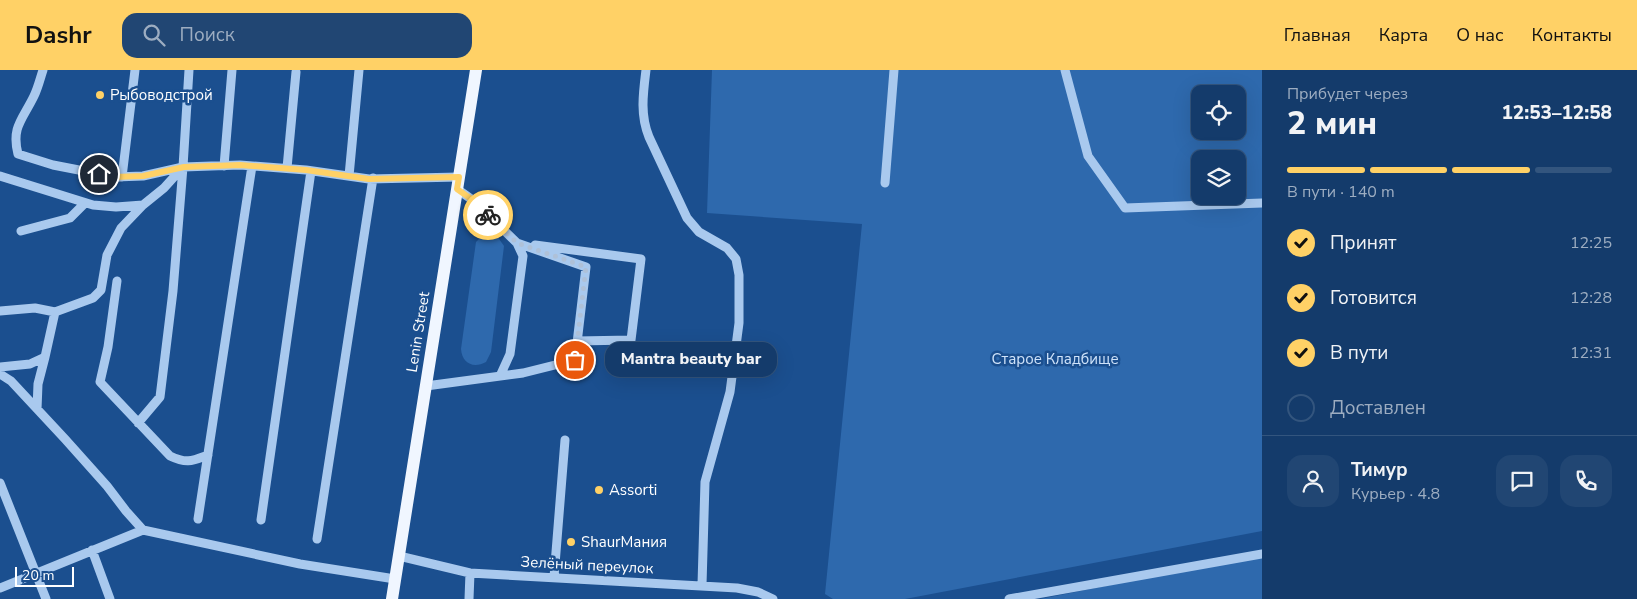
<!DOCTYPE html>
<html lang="ru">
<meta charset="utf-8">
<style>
body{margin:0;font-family:"Nunito Sans",sans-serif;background:#214673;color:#f1f3f6;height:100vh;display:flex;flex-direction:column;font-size:19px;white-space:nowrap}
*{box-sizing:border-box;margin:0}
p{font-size:16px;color:#9dadc1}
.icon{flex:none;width:28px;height:28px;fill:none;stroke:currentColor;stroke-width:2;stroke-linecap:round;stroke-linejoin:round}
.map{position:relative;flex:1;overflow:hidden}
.drawer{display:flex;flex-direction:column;background:#143b6b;width:375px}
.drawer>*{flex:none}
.controls{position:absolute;left:1191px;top:15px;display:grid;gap:10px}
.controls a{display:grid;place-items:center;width:55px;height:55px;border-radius:10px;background:#143b6b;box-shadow:0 5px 20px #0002,0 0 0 1px #33557e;font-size:25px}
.scale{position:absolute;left:15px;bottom:12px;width:59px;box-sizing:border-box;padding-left:5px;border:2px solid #fff;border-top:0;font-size:14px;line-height:18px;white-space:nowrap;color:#fff;-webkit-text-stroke:4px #1b4f8f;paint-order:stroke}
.pin{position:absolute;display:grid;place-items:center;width:42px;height:42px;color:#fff;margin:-21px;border:2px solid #fff;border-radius:50%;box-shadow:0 1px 5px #0007}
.courier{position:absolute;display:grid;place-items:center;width:50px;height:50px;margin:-25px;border:4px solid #ffd166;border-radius:50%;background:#fff;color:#222;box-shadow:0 1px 6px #0007}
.bubble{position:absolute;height:35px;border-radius:15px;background:#143b6b;box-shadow:0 5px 20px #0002,0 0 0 1px #33557e;font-size:16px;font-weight:800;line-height:35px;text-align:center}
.overview em{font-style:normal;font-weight:800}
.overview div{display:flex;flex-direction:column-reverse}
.overview{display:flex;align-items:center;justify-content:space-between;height:85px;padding:0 25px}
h1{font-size:32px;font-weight:800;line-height:38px}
.bar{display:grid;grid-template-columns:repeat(4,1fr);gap:8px 5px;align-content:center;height:60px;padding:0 25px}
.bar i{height:6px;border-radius:4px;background:#33557e}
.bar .selected{background:#ffd166}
.bar p{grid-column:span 4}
.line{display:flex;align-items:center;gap:12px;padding:0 25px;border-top:1px solid #33557e}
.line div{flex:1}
.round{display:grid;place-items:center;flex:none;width:52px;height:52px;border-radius:15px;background:#214673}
ol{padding:0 25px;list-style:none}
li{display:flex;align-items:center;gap:15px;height:55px}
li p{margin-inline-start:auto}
li .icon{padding:5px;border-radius:50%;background:#ffd166;color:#111;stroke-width:4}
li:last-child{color:#9dadc1}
li i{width:28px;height:28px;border:2px solid #33557e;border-radius:50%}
header{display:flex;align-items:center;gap:30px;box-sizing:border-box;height:70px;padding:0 25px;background:#ffd166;color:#111}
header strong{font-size:24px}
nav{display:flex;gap:28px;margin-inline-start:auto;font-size:18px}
.search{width:350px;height:45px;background:#214673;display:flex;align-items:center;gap:12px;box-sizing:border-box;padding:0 18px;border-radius:15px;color:#9dadc1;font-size:19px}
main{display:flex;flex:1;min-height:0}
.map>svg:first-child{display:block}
</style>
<header>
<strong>Dashr</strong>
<div class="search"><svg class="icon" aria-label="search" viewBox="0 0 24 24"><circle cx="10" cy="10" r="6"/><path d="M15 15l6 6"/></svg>Поиск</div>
<nav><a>Главная</a><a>Карта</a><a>О нас</a><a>Контакты</a></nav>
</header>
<main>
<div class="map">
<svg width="1262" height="529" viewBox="0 0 1262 529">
<rect width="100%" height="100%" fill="#1b4f8f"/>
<!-- green -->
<path fill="#2e69ad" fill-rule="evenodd" d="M712,0H1262V461L905,529H833L825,524L862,154L707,143ZM1200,24H1238V61H1200ZM1200,89H1238V126H1200Z
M491,164L497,166L504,176L491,282L486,292C473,299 462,293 461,279L476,172L480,168Z
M1262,485V529H1040Z"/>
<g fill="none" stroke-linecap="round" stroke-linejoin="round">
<!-- minor -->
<path stroke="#a9c9ee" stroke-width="9" d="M43,0C40,9 38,18 34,26C23,49 11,57 18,84L53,95L115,107L143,106L183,97L240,95L306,100L369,109L459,107
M646,0C643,24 640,45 649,67L687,148L699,162L727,178L736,189L739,205V253L730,322L705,412L702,515
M1065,0L1088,86L1125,138L1262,133
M224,96L232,0
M287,98L296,2
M0,106L93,135L116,137L143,135L164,118L183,97
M349,106L359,0
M122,107L135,0
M885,113L894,0
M21,161L70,148L85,133
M535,175L641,189L631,270L577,271
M117,211L108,277L100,312L170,386C187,394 192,391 208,385
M0,241L35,238L55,242L93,228L101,220L107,185L121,158L143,135
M0,297L30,294L45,287L55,242
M0,304L11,311L65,369L107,416L126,441L143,460
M500,306L510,284L523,186L517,173
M426,316L523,303L575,290L586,197L517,173L474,131L457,119
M37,339L38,314L45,287
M138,353L160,327L173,221L183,97L189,0
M0,413L46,529
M198,449L252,96
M261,450L311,101
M317,469L373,108
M92,480L110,529
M399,486L470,503L737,518L758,522L773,529
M554,507L565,370
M0,518L143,460L300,494L395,509
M469,529L470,503
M1009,529L1262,484"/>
<!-- major -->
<path stroke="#f0f6ff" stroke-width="12" d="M392,529L476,0"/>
</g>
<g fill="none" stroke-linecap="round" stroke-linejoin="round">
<!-- done -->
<path stroke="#afc1d8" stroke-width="5" stroke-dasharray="0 9" d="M488,145L517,173L586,197L575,290"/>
<!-- route -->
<path stroke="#ffd166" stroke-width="6" d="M99,104L114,107L143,106L184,97L240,95L306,100L369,109L459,107L457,119L474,131L488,145"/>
</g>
<!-- markers -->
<g fill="#ffd166" stroke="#1b4f8f" stroke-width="2">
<circle cx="100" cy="25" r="5"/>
<circle cx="599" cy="420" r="5"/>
<circle cx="571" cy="472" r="5"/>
</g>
<g text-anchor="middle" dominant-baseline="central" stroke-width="5" stroke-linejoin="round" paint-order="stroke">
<!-- poi labels -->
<g font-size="15" fill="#fff" stroke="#1b4f8f" text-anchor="start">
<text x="110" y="25">Рыбоводстрой</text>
<text x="609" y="420">Assorti</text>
<text x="581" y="472">ShaurМания</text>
</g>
<!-- street labels -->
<g font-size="15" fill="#fff" stroke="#1b4f8f">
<text transform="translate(418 262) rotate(-81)">Lenin Street</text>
<text transform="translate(587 495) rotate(3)">Зелёный переулок</text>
</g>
<!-- park labels -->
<g font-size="15" fill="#cfe3fa" stroke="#1b4f8f">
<text x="1055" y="289">Старое Кладбище</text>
</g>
</g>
</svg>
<div class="controls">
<a><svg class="icon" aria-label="locate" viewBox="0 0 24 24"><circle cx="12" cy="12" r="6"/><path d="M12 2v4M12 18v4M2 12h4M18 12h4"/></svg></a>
<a><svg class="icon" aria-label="layers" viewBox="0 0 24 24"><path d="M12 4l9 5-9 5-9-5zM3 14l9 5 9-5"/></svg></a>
</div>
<div class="scale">20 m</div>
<div class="pin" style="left:575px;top:290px;background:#ea580c"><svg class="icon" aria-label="bag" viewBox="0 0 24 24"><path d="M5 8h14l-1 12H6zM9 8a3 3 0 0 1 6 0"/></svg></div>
<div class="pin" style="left:99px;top:104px;background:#1f2937"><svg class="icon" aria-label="home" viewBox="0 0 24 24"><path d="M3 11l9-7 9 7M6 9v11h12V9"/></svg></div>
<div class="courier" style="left:488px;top:145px"><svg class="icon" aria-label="bike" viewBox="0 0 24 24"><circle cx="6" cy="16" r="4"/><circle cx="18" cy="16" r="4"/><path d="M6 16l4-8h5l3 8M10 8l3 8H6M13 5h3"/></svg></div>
<div class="bubble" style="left:605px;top:272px;width:172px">Mantra beauty bar</div>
</div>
<section class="drawer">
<div class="overview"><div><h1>2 мин</h1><p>Прибудет через</p></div><em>12:53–12:58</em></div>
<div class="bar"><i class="selected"></i><i class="selected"></i><i class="selected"></i><i></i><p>В пути · 140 m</p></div>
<ol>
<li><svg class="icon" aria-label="check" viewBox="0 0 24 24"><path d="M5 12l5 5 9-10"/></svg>Принят<p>12:25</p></li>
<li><svg class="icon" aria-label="check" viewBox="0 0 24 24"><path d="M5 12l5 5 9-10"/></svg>Готовится<p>12:28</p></li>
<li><svg class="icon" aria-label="check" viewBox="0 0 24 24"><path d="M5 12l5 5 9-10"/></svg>В пути<p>12:31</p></li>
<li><i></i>Доставлен</li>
</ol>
<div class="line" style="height:90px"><a class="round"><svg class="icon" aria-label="person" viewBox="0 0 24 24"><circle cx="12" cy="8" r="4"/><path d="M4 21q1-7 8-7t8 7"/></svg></a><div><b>Тимур</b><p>Курьер · 4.8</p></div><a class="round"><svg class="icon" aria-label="chat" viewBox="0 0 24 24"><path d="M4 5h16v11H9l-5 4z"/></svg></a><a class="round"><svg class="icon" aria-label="phone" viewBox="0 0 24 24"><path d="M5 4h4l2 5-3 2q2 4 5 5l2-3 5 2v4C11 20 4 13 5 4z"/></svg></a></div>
</section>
</main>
